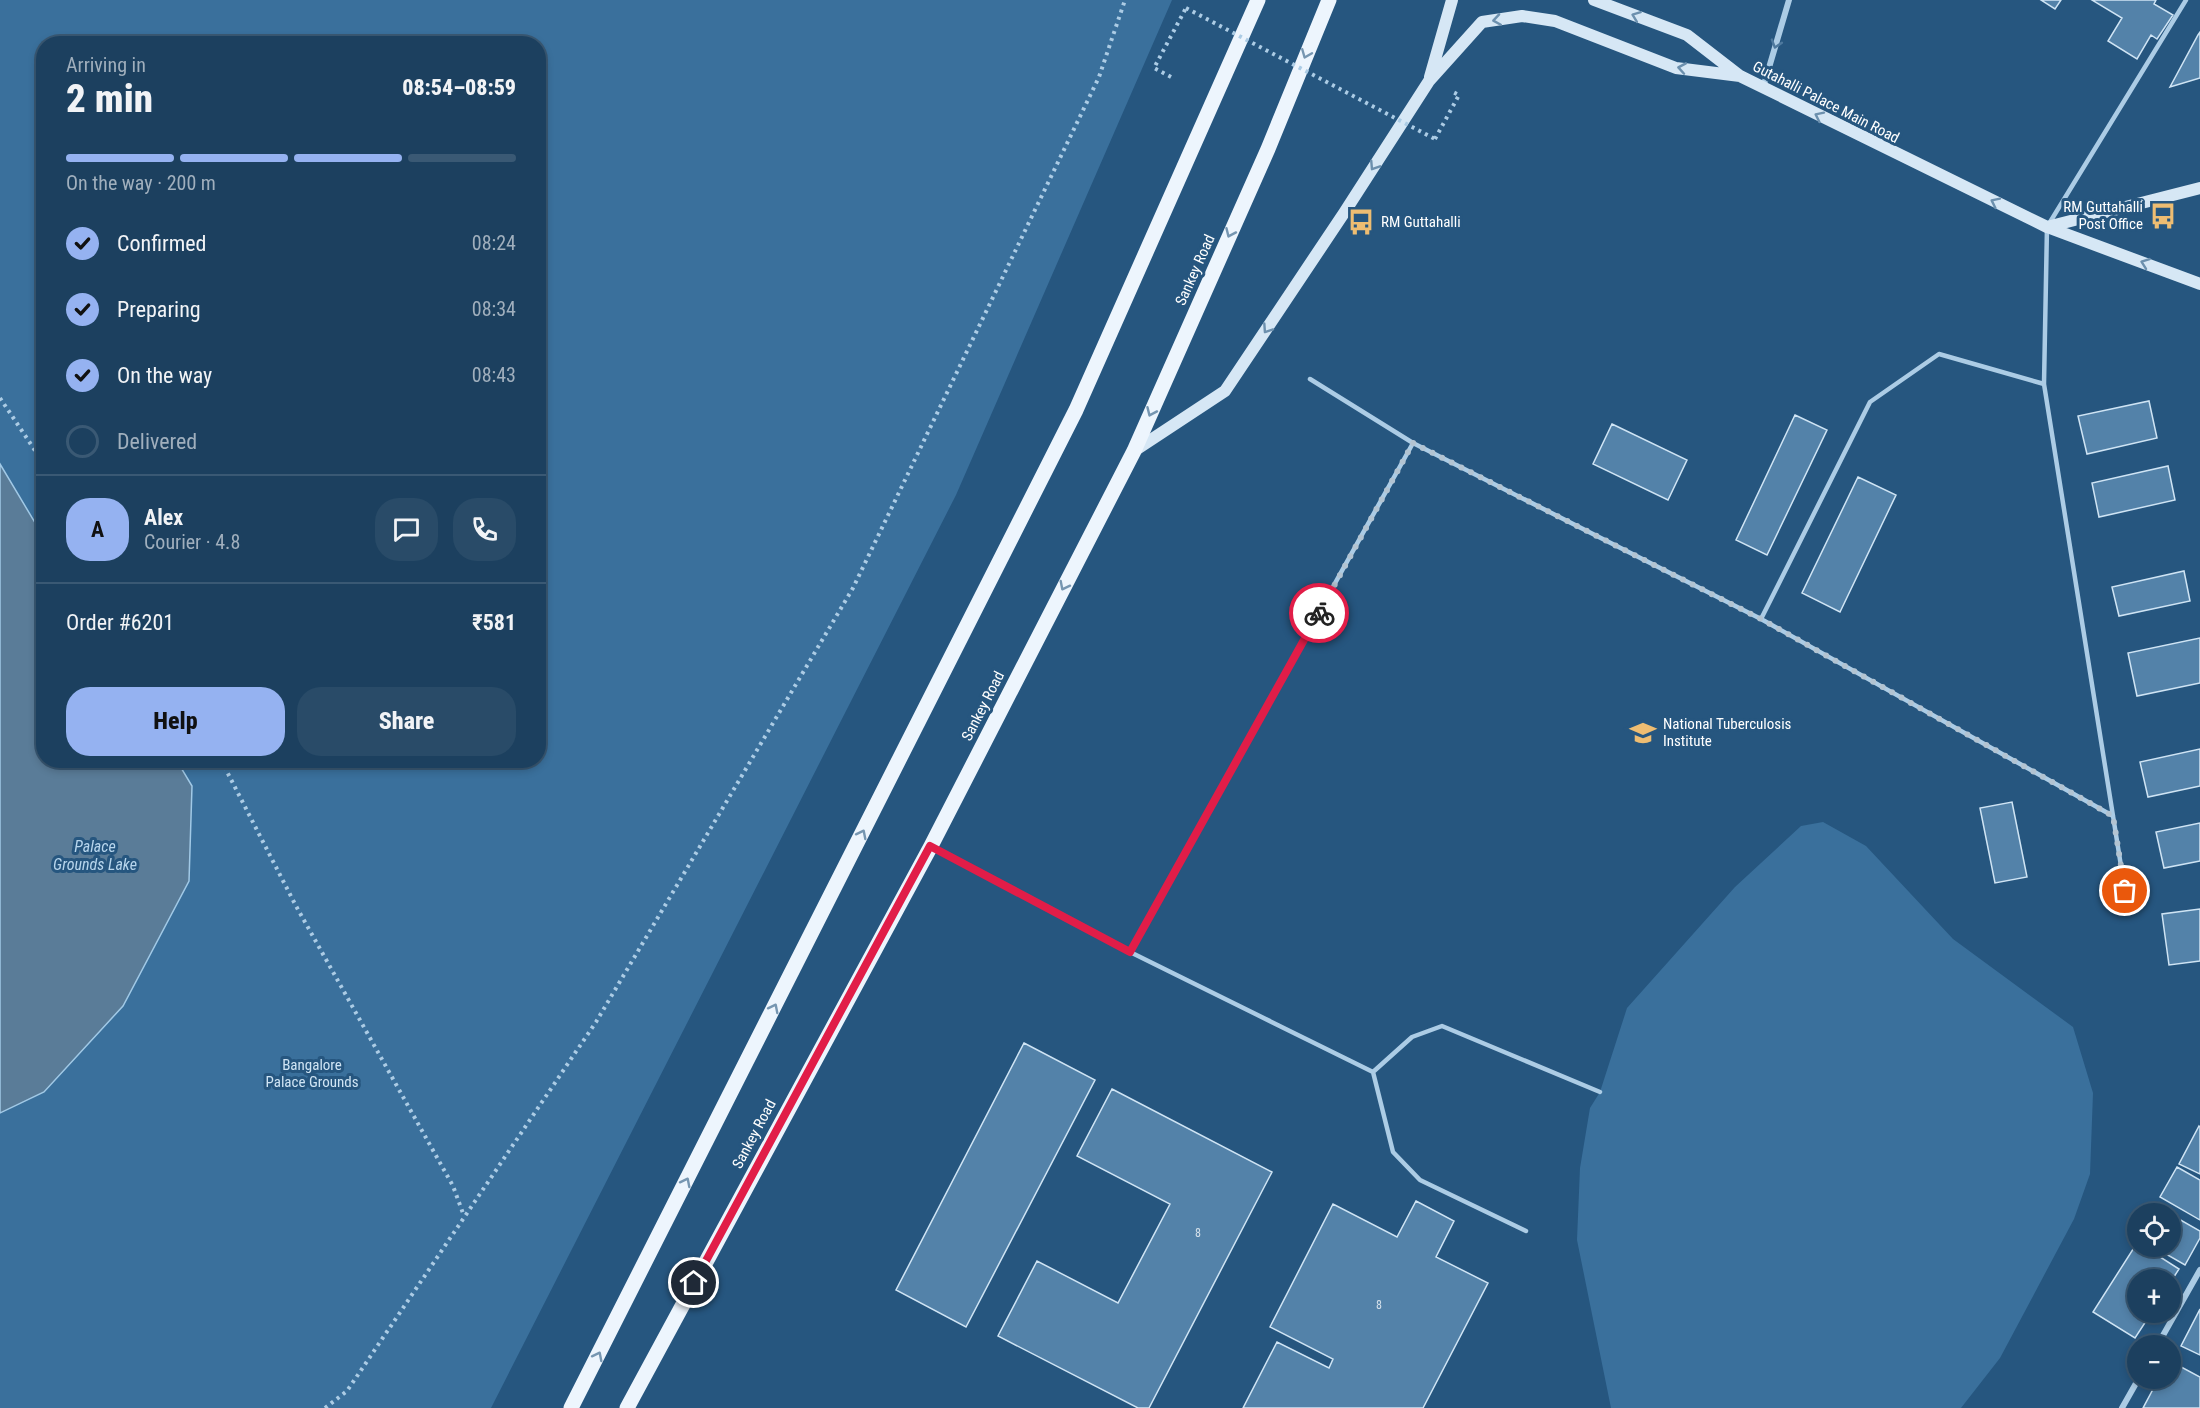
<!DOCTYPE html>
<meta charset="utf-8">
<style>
body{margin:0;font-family:"Roboto Condensed",sans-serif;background:#294b68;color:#f1f3f6;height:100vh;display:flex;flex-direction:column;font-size:22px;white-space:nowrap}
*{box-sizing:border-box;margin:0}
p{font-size:20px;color:#a0afbd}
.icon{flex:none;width:33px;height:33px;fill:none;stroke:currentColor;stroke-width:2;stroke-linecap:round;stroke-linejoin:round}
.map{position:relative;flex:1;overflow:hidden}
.details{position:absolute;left:36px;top:36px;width:510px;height:732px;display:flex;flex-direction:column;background:#1c405f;border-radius:24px;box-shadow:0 3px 9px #0003,0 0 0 2px #3a5974}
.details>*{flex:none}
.buttons{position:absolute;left:2127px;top:1203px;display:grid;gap:12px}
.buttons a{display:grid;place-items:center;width:54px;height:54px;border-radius:50%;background:#1c405f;box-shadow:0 3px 9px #0003,0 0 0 2px #3a5974;font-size:30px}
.pin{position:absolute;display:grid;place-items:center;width:51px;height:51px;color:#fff;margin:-26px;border:3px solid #fff;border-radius:50%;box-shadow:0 2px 6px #0007}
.courier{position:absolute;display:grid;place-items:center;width:60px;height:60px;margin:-30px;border:4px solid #e11d48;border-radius:50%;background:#fff;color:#222;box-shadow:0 2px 8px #0007}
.head em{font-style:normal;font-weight:800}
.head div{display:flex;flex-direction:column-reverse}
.head{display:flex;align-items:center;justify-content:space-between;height:102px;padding:0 30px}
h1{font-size:39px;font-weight:800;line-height:45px}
.bar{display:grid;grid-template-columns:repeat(4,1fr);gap:9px 6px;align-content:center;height:72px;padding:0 30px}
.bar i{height:8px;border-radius:4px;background:#3a5974}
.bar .active{background:#95b2f1}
.bar p{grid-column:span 4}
.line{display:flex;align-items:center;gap:15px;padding:0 30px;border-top:2px solid #3a5974}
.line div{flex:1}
.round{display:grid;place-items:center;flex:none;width:63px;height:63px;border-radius:24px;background:#294b68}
ol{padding:0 30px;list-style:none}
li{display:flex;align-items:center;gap:18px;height:66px}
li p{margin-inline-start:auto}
li .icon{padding:6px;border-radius:50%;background:#95b2f1;color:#111;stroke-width:4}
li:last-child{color:#a0afbd}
li i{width:33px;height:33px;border:3px solid #3a5974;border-radius:50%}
.cta{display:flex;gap:12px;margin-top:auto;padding:12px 30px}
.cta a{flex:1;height:69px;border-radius:24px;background:#95b2f1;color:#111;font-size:24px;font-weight:800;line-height:69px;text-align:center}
.cta a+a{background:#294b68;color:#f1f3f6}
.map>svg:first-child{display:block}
</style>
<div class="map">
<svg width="2200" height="1408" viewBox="0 0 2200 1408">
<rect width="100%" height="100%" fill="#26567f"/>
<!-- green -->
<path fill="#3a709c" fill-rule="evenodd" d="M0,0H1172L956,495L491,1408H0ZM44,44H538V760H44Z
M1823,822L1866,846L1953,939L2073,1027L2093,1093L2090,1174L2074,1219L2000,1358L1961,1408H1611L1577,1240L1580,1168L1590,1108L1600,1092L1627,1008L1735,887L1801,826Z"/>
<!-- water -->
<path fill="#5a7c98" stroke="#a1c9e6" stroke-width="1.5" d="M0,464L43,536L44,760L177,761L192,786L189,881L123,1006L44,1092L0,1113Z"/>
<!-- building -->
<path fill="#5382a9" stroke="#cfe4f4" stroke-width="1.5" d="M2041,0H2061L2055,9Z
M2092,0H2156L2154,4L2173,15L2157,39L2151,35L2137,59L2108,41L2122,18Z
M2200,32V78L2170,87L2198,35Z
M2149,401L2157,438L2087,454L2078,416Z
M1795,415L1827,430L1767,555L1736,540Z
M1612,424L1687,460L1668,500L1593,464Z
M2168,466L2175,500L2099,517L2092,483Z
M1858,477L1896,495L1840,612L1802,593Z
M2184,571L2190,601L2119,616L2112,587Z
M2200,638V683L2137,696L2128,653Z
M2200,749V786L2148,797L2140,762Z
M2012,802L2027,877L1995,883L1980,808Z
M2200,823V861L2164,868L2156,832Z
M2200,909V961L2169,965L2162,914Z
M1024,1043L1095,1080L966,1327L896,1290Z
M1112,1089L1272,1172L1149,1408H1138L998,1336L1037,1261L1118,1303L1170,1204L1077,1156Z
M2199,1126L2200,1127V1174L2179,1164Z
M2177,1167L2200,1180V1220L2160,1197Z
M1416,1201L1454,1221L1436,1257L1488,1283L1423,1408H1243L1277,1342L1329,1368L1333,1359L1270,1327L1333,1204L1397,1237Z
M2153,1204L2170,1214H2147Z
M2170,1214L2200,1231V1238L2185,1265L2152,1246H2170Z
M2137,1243L2138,1246H2143L2179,1269L2170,1283V1280H2138V1312H2152L2135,1338L2093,1312Z
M2200,1309V1355L2181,1346Z
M2170,1361L2200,1377V1408H2143L2159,1378H2170Z"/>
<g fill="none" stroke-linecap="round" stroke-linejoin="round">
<!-- path -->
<path stroke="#accce5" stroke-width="4" stroke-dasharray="3 4.5" stroke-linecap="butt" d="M1171,77L1154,68L1186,8
M1435,139L1459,95L1453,92
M0,398L44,464
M221,760L296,906L453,1186L464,1216
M325,1408L347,1391L596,1022L853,588L1099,77L1125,0"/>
<!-- lane -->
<path stroke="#accce5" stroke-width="4.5" d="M1310,379L1413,443L1761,619L2113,816
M1761,619L1870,402L1939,354L2044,384
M934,848L1130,952L1373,1072L1393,1152L1420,1180L1526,1231
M2125,891L2044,384L2047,227L2186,0
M1130,952L1413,443
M1373,1072L1412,1037L1442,1026L1600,1092"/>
<!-- street -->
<path stroke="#accce5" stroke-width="6" d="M1763,88L1789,0
M2157,1346L2200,1270
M2122,1408L2139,1378"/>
<!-- secondary -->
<path stroke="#d6e7f5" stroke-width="12" d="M1594,0L1687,35L1740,76L2047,227L2200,284
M1430,77L1452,0
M2047,227L2200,188
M1134,451L1225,391L1344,213L1429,81L1482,22L1522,16L1555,21L1676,68L1740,76"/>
<!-- primary -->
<path stroke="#edf5fd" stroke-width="15" d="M571,1408L1076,410L1258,0
M627,1408L931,846L1134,451L1268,149L1329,0"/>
<!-- path-bridge -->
<path stroke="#accce5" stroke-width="4" stroke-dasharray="3 4.5" stroke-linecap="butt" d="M1186,8L1435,139"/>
</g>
<!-- one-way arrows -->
<defs><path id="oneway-chevron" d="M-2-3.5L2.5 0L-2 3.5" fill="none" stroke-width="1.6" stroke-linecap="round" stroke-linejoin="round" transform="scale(1.5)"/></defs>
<g stroke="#6c90ae">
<use href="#oneway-chevron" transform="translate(1636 16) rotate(-159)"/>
<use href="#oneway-chevron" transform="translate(1497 20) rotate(171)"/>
<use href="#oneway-chevron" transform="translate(1682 68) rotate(-170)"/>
<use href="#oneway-chevron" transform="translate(1819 116) rotate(-154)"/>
<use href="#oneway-chevron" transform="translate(1374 166) rotate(123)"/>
<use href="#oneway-chevron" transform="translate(1995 202) rotate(-154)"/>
<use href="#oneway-chevron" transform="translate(2145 263) rotate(-160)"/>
<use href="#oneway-chevron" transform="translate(1267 329) rotate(124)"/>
</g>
<use stroke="#4e799e" href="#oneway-chevron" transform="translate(1776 44) rotate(107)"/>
<g stroke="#7696b1">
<use href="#oneway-chevron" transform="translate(1306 54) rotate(112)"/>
<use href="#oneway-chevron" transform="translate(1230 233) rotate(114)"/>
<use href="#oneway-chevron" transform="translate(1151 412) rotate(114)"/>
<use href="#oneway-chevron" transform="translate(1064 586) rotate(117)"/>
<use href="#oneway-chevron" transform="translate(862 834) rotate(-63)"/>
<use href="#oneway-chevron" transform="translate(774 1008) rotate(-63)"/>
<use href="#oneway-chevron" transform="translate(686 1182) rotate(-63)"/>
<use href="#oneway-chevron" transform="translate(598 1356) rotate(-63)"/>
</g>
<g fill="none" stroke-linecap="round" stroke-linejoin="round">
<!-- done -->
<path stroke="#b3c4d2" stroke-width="6" stroke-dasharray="0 10.8" d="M1319,613L1413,443L1761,619L2113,816L2125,891"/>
<!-- route -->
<path stroke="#e11d48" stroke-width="8" d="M694,1283L930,846L1130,952L1319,613"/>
</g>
<!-- icons -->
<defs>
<g id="bus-bare" transform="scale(2.07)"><path d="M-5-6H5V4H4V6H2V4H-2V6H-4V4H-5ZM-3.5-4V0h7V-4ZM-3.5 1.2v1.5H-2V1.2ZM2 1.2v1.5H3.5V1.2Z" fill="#eebd72" stroke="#26567f" stroke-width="2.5" paint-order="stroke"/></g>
<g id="university-bare" transform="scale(2.07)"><path d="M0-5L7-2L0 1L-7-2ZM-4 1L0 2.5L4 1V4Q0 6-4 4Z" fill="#eebd72" stroke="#26567f" stroke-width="2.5" paint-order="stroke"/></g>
</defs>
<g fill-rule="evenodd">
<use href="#bus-bare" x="2163" y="216"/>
<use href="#bus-bare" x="1361" y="222"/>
<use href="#university-bare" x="1643" y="733"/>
</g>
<g text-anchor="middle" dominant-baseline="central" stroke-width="6" stroke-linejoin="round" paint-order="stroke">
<!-- number labels -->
<g font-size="12" fill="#d4e0ea">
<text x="1198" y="1233">8</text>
<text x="1379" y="1305">8</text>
</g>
<!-- street labels -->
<g font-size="15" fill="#fff" stroke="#26567f">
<text transform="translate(1826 102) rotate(27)">Gutahalli Palace Main Road</text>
<text transform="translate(1195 270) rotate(-66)">Sankey Road</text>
<text transform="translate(983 706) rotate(-63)">Sankey Road</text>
<text transform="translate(754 1134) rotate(-62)">Sankey Road</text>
</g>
<!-- poi labels -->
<g font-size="15" fill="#fff" stroke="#26567f" text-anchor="start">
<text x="2143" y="207" text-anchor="end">RM Guttahalli<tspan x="2143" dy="17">Post Office</tspan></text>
<text x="1381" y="222">RM Guttahalli</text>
<text x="1663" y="724">National Tuberculosis<tspan x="1663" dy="17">Institute</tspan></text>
</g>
<!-- park labels -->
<g font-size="15" fill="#cfe4f4" stroke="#26567f">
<text x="312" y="1065">Bangalore<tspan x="312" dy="17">Palace Grounds</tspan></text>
</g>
<!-- water labels -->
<g font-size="16" font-style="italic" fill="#b8d6ed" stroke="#26567f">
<text x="95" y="846">Palace<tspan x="95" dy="18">Grounds Lake</tspan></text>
</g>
</g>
</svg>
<div class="buttons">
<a><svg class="icon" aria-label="locate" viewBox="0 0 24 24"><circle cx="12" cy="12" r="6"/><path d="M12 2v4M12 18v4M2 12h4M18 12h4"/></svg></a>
<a>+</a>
<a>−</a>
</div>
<div class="pin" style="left:2125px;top:891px;background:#ea580c"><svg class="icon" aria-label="bag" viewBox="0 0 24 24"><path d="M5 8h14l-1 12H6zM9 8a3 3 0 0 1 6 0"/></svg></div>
<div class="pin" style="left:694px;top:1283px;background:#1f2937"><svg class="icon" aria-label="home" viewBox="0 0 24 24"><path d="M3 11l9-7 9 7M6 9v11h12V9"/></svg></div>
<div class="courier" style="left:1319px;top:613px"><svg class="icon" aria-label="bike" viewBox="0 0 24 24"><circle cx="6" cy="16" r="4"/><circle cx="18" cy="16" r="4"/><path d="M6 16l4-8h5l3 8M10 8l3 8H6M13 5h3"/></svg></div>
<section class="details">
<div class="head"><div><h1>2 min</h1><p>Arriving in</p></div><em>08:54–08:59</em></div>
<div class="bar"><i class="active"></i><i class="active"></i><i class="active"></i><i></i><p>On the way · 200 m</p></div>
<ol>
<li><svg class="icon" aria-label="check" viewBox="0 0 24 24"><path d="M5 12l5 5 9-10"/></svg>Confirmed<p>08:24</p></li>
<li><svg class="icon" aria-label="check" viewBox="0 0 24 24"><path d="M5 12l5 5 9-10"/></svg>Preparing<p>08:34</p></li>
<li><svg class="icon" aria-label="check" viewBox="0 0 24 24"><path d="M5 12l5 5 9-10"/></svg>On the way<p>08:43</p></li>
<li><i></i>Delivered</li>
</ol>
<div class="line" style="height:108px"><b class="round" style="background:#95b2f1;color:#111">A</b><div><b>Alex</b><p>Courier · 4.8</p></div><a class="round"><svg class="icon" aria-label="chat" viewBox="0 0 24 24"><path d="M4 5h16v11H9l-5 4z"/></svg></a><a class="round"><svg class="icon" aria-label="phone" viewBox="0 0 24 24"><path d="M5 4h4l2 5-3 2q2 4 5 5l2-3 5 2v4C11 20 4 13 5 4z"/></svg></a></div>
<div class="line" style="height:78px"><div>Order #6201</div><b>₹581</b></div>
<div class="cta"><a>Help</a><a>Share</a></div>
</section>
</div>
